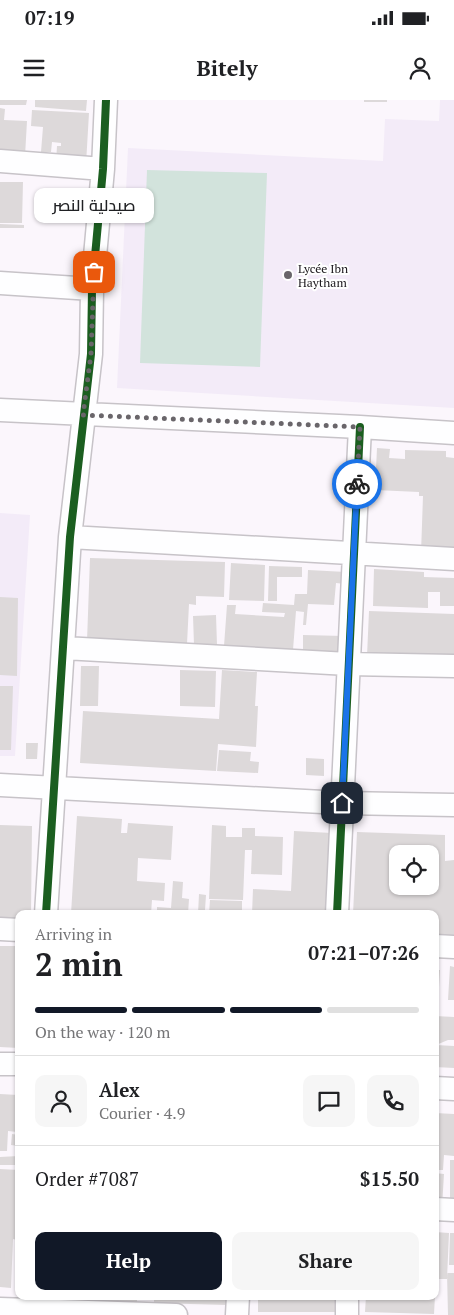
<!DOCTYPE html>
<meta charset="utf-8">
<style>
body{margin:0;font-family:"PT Serif",Cairo,serif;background:#f6f6f6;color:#202124;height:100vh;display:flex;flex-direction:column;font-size:19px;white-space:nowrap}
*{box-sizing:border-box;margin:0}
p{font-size:16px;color:#757577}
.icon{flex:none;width:28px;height:28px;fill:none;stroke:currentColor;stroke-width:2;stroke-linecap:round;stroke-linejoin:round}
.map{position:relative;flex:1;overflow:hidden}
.details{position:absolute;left:15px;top:810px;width:424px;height:390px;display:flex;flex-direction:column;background:#fff;border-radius:10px;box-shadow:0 1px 4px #0004}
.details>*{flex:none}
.controls{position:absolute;left:389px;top:745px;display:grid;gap:10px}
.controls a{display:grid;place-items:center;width:50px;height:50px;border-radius:10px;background:#fff;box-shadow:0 1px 4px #0004;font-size:25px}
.pin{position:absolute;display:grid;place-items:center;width:42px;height:42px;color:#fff;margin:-21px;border-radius:10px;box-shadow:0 2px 8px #0006}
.courier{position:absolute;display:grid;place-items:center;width:50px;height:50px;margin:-25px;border:4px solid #1a73e8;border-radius:50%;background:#fff;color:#222;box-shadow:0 1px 6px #0007}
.bubble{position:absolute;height:35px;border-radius:10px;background:#fff;box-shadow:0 1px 4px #0004;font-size:16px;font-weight:600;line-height:35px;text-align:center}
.summary em{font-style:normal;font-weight:600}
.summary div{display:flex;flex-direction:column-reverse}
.summary{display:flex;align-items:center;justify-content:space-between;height:85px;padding:0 20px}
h1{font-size:32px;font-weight:600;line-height:38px}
.bar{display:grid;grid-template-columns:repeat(4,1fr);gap:8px 5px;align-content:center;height:60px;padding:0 20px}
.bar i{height:6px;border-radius:4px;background:#e0e0e0}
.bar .active{background:#111827}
.bar p{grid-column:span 4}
.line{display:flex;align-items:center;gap:12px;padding:0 20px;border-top:1px solid #e0e0e0}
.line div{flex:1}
.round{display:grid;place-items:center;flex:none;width:52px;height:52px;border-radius:10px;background:#f6f6f6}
.primary-button{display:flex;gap:10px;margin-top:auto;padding:10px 20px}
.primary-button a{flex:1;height:58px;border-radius:10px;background:#111827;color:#fff;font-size:20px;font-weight:600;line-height:58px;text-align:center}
.primary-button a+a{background:#f6f6f6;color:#202124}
.status{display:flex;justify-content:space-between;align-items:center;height:35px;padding:0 25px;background:#fff;direction:ltr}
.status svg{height:14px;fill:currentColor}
header{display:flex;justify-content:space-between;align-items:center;height:65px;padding:0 20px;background:#fff;font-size:22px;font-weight:600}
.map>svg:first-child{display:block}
</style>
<div class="status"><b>07:19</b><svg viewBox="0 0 49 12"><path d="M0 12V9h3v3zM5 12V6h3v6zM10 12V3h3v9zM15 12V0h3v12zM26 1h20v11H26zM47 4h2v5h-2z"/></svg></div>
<header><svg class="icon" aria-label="menu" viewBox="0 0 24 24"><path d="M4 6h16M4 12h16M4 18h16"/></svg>Bitely<svg class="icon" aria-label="person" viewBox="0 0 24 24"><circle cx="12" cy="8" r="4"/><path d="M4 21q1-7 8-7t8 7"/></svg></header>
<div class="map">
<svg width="454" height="1215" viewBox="0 0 454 1215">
<rect width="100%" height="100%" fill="#fbf6fc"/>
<!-- education -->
<path fill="#f3ebf8" d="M440,0H454V308L117,288L128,48L383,61L385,19L439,21Z
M0,413L30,415L15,656H0Z"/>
<!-- green -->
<path fill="#d2e3dc" d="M147,70L267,73L260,267L140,263Z"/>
<!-- building -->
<path fill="#ddd9da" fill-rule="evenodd" d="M0,0H27L26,5H0Z
M35,0H87L86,11L35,7Z
M364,0H387V2H364Z
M0,8L5,9L4,20L27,21L25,56L0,55Z
M32,10L89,13L86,64L56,62L57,46H61V43L52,42L51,52H41L43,27L31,26Z
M0,82H23L22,123H0Z
M0,124L24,125V128H0Z
M377,348L390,349L389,358L405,359V350L446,351V357L454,358V455L421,453L423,396H419V392L375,390Z
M90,458L225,462L224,497L196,496V505L189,504L187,544L87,541Z
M231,463L265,465L264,501L229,500Z
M269,466L302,467V477H277V501H268Z
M374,469L424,472V477L454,478V506H440V492H428V508L373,506Z
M308,470L346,472L345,484L336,483L334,505L308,504L306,525H303L304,512L296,511L293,550L224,546L227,505H236L235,514L284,517L285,513L262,512L263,503L294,505L295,494H307Z
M0,497L18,498L17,576L0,575Z
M369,511L454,514V559L367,556Z
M216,515L217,545H194L193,516Z
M303,535L344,536V551H303Z
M81,566H99L98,606H80Z
M180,570L216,571L215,607L180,606Z
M222,570L257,572L255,606H258L256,647L218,644L216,671L80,663L83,611L219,619Z
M0,586H13L11,650H0Z
M26,643H38L37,659H26Z
M219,650L251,652L250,661L259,662L258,673L217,671Z
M306,658L324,659V676L306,675Z
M77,716L122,719L121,733H127L128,723L173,726L171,760L138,758L137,781L165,783L164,801L152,800L151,814L124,812V814H71Z
M0,725L32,726L31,814H19V822H0Z
M212,725L226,726V737H242V728H255V736L283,737L282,775L251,774L252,750H245L243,800L209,799Z
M294,731L332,733L329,814L291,812V814H252L253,789L291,791Z
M357,732L445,735V761L454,760V840L435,841V814H353ZM398,754H430V786H398Z
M173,781L183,782L182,798L189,799L188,814H157V807L171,808Z
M199,794L206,795L205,810L209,811V814H198Z
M210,800L242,801V814H209Z
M0,846H19V948L0,947Z
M450,866L454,867V900H448Z
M435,870H440L439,887L435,889Z
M435,916L454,917V940H448L436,945L454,946V968L435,967Z
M0,994L18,995L17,1032L8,1031L7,1051H0Z
M435,1013L454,1014V1056L444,1055L443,1070H435Z
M12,1034L19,1035V1046L11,1045Z
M19,1056V1065H0V1057Z
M450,1060H454V1111H450Z
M0,1069L19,1070L17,1140L13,1139L11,1188L0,1187Z
M435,1073L444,1074L442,1107L435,1106Z
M435,1132L449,1133L447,1179H435Z
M450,1133H454V1165H449Z
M447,1173H454V1215H448Z
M52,1196H137V1204L52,1201Z
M154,1196H228L227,1205L154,1203Z
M258,1196H338V1212H258Z
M366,1196H435L434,1214L365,1212Z"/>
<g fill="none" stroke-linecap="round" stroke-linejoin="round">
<!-- minor casing -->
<g stroke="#c7c3c8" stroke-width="25">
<path id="minor" d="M0,61L103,69
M0,183L92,189
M0,310L360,327L454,333
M70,437L454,459
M64,548L348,564L454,566
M0,685L342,703L454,705
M46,814L70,437L91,254L92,189L103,69L106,0
M337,814L360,327
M0,829L19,830
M435,846L454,847
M0,964H19
M435,988L454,989
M435,1109L454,1110
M0,1209L176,1215
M237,1215L238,1196
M347,1215V1196"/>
</g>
<!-- minor -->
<use href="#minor" stroke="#fefeff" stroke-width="22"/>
<!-- cycleway casing -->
<g stroke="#fff" stroke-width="11">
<path id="cycleway" d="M46,814L70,437L91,254L92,189L103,69L106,0
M337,814L360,327"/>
</g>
<!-- cycleway -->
<use href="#cycleway" stroke="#1b5e20" stroke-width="8"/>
</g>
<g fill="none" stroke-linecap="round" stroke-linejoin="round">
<!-- done -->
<path stroke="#69656a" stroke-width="5" stroke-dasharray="0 9" d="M94,172L91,254L83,315L360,327L357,384"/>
<!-- route -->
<path stroke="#1a73e8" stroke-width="6" d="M342,703L357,384"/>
</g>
<!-- markers -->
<circle fill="#69656a" stroke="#fff" stroke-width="2" cx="288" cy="175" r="5"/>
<g text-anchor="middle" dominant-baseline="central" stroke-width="4" stroke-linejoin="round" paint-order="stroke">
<!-- poi labels -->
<g font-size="12" fill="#1b171c" stroke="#fff" text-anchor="start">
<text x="298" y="168">Lycée Ibn<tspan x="298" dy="14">Haytham</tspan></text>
</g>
</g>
</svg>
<div class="controls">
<a><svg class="icon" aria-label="locate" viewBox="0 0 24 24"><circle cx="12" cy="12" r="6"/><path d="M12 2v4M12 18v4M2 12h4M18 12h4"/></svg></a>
</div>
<div class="pin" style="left:94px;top:172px;background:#ea580c"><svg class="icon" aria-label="bag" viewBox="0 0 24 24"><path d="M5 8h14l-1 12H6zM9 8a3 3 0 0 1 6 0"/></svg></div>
<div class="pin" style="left:342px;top:703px;background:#1f2937"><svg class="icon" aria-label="home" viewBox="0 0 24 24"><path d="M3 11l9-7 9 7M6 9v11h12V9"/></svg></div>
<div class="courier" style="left:357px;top:384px"><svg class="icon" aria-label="bike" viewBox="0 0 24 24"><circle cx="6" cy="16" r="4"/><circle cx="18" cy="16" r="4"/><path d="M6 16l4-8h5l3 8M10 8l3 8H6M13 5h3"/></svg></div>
<div class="bubble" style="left:34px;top:88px;width:120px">صيدلية النصر</div>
<section class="details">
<div class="summary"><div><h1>2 min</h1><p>Arriving in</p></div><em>07:21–07:26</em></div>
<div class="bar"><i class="active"></i><i class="active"></i><i class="active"></i><i></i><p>On the way · 120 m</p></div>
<div class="line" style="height:90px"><a class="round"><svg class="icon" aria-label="person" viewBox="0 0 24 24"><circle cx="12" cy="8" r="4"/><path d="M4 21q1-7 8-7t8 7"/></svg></a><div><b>Alex</b><p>Courier · 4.9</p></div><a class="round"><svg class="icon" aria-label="chat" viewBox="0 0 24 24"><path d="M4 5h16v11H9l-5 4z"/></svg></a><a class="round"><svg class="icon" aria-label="phone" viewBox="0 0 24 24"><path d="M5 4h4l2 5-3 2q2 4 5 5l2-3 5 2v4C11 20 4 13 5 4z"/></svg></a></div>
<div class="line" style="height:65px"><div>Order #7087</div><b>$15.50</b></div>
<div class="primary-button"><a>Help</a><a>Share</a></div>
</section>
</div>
